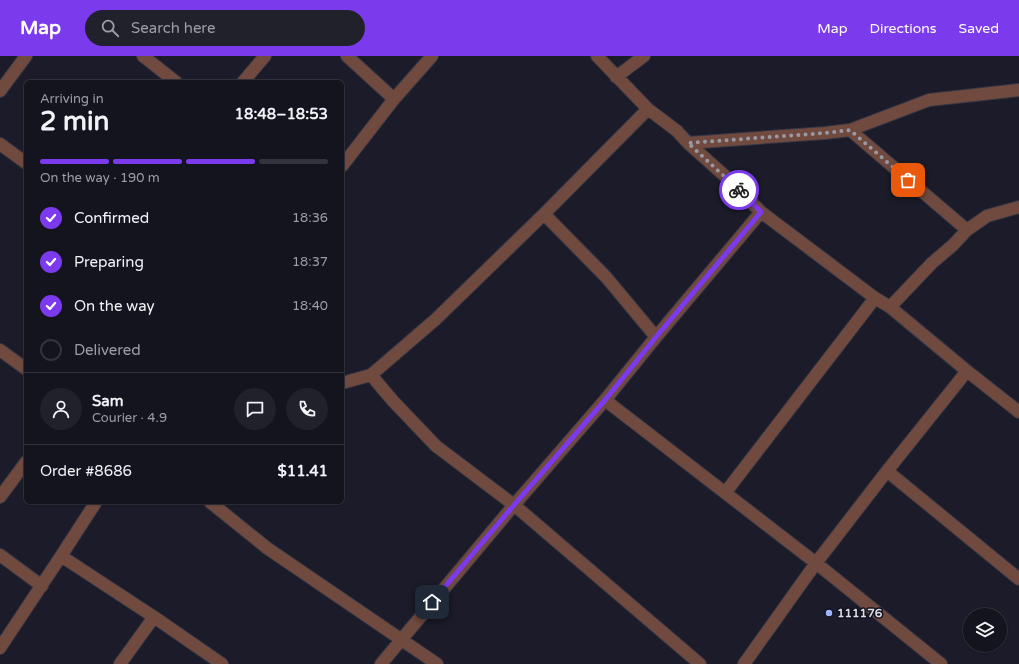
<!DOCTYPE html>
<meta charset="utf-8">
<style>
body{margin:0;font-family:"Varela Round",sans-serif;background:#21212c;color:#f1f3f6;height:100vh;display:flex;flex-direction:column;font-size:15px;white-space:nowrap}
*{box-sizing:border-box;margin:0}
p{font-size:13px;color:#9d9ea4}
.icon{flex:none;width:22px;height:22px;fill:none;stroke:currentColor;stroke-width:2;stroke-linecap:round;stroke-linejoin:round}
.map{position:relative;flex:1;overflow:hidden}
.sheet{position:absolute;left:24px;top:24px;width:320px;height:424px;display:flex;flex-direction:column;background:#14141f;border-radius:6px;box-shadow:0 1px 3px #0004,0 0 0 1px #33333d}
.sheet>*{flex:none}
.fabs{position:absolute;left:963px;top:552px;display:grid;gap:8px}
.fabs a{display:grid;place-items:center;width:44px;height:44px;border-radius:50%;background:#14141f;box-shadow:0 1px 3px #0004,0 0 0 1px #33333d;font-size:20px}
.pin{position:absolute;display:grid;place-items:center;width:34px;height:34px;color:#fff;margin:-17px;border-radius:8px;box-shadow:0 2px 6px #0006}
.courier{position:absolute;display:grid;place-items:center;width:40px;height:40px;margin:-20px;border:3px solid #7c3aed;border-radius:50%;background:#fff;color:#222;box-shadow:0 1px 5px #0007}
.summary em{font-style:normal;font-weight:800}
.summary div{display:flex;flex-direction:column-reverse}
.summary{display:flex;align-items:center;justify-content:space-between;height:68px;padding:0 16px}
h1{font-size:26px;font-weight:800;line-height:30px}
.bar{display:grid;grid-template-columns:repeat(4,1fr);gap:6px 4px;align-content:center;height:48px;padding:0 16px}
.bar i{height:5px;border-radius:3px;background:#33333d}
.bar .active{background:#7c3aed}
.bar p{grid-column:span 4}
.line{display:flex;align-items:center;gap:10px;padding:0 16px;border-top:1px solid #33333d}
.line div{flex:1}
.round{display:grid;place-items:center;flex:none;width:42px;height:42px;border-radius:21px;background:#21212c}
ol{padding:0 16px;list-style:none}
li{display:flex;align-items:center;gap:12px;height:44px}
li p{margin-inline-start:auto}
li .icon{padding:4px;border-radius:50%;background:#7c3aed;color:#fff;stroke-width:4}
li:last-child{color:#9d9ea4}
li i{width:22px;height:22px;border:2px solid #33333d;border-radius:50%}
header{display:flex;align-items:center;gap:24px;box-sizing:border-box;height:56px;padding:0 20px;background:#7c3aed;color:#fff}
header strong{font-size:19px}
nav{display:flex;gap:22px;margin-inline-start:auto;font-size:14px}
.search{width:280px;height:36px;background:#21212c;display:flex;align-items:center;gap:10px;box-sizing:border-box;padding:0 14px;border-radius:22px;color:#9d9ea4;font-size:15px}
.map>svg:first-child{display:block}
</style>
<header>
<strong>Map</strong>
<div class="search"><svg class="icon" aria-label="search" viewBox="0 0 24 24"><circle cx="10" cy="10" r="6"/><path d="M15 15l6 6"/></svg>Search here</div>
<nav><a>Map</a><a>Directions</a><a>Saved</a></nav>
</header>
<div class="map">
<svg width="1019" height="608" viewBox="0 0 1019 608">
<rect width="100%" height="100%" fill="#1b1b29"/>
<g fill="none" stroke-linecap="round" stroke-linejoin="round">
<!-- minor casing -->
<g stroke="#363644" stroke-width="14">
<path id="minor" d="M143,0L176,26
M597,0L648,53L677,75L688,87L725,120L761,156
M616,21L644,0
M243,26L265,0
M0,35L26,0
M394,43L432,0
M850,74L967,174
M688,87L825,77L850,74L929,44L1019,34
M0,88L26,107
M342,110L394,43L347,0
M544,158L606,221L656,281
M890,251L932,207L953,189L967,174L987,160L1019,151
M0,294L26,313
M371,319L393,345L436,390L514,449L700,608
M342,327L371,319L436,263L544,158L648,53
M605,344L816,507L941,608
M887,415L1019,523
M725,437L875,242
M0,441L26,406
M96,446L61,500L154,561
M210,446L267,492L437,608
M0,499L42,530
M0,592L61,500
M120,608L154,561L222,608
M381,608L514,449L605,344L656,281L761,156L875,242L890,251L967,315L1019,356
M744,608L816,507L887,415L967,315"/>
</g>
<!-- minor -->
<use href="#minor" stroke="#704a3f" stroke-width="12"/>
</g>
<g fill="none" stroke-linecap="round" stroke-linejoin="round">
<!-- done -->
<path stroke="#9899a4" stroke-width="4" stroke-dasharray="0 7.2" d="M739,134L688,87L825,77L850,74L908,124"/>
<!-- route -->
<path stroke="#7c3aed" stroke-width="5" d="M432,546L514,449L605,344L656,281L761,156L739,134"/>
</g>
<!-- markers -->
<circle fill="#9eb4fd" stroke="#12121f" stroke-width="1.5" cx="829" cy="557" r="4"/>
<g text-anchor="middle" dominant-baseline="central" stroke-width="3" stroke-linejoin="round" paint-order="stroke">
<!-- poi labels -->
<g font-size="12" font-weight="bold" fill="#dcdde7" stroke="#12121f" text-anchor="start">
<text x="837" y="557">111176</text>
</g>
</g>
</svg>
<div class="fabs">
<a><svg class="icon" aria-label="layers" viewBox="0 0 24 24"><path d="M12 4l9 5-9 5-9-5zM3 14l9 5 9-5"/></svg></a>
</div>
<div class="pin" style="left:908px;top:124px;background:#ea580c"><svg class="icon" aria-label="bag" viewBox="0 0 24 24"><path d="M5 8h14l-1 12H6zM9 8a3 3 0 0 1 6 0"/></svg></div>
<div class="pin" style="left:432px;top:546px;background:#1f2937"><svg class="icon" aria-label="home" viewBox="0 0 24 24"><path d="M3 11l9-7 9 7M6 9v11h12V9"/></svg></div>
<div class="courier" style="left:739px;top:134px"><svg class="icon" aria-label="bike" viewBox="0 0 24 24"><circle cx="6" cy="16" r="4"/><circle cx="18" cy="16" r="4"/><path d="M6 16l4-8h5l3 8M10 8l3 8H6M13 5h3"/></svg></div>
<section class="sheet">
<div class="summary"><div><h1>2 min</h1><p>Arriving in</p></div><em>18:48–18:53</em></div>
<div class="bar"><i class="active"></i><i class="active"></i><i class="active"></i><i></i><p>On the way · 190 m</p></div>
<ol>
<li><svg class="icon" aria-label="check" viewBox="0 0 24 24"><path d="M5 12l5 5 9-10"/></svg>Confirmed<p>18:36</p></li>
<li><svg class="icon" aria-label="check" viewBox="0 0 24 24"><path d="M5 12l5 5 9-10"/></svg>Preparing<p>18:37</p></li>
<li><svg class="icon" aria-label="check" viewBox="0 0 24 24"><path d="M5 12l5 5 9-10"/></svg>On the way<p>18:40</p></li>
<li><i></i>Delivered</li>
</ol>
<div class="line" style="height:72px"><a class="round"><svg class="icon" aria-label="person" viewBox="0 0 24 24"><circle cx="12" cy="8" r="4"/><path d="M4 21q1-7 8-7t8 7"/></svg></a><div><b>Sam</b><p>Courier · 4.9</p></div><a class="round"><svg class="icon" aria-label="chat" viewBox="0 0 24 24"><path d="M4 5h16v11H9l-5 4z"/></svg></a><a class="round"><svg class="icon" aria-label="phone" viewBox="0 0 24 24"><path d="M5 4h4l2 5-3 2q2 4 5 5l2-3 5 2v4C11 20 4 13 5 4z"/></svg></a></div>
<div class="line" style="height:52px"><div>Order #8686</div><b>$11.41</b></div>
</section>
</div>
